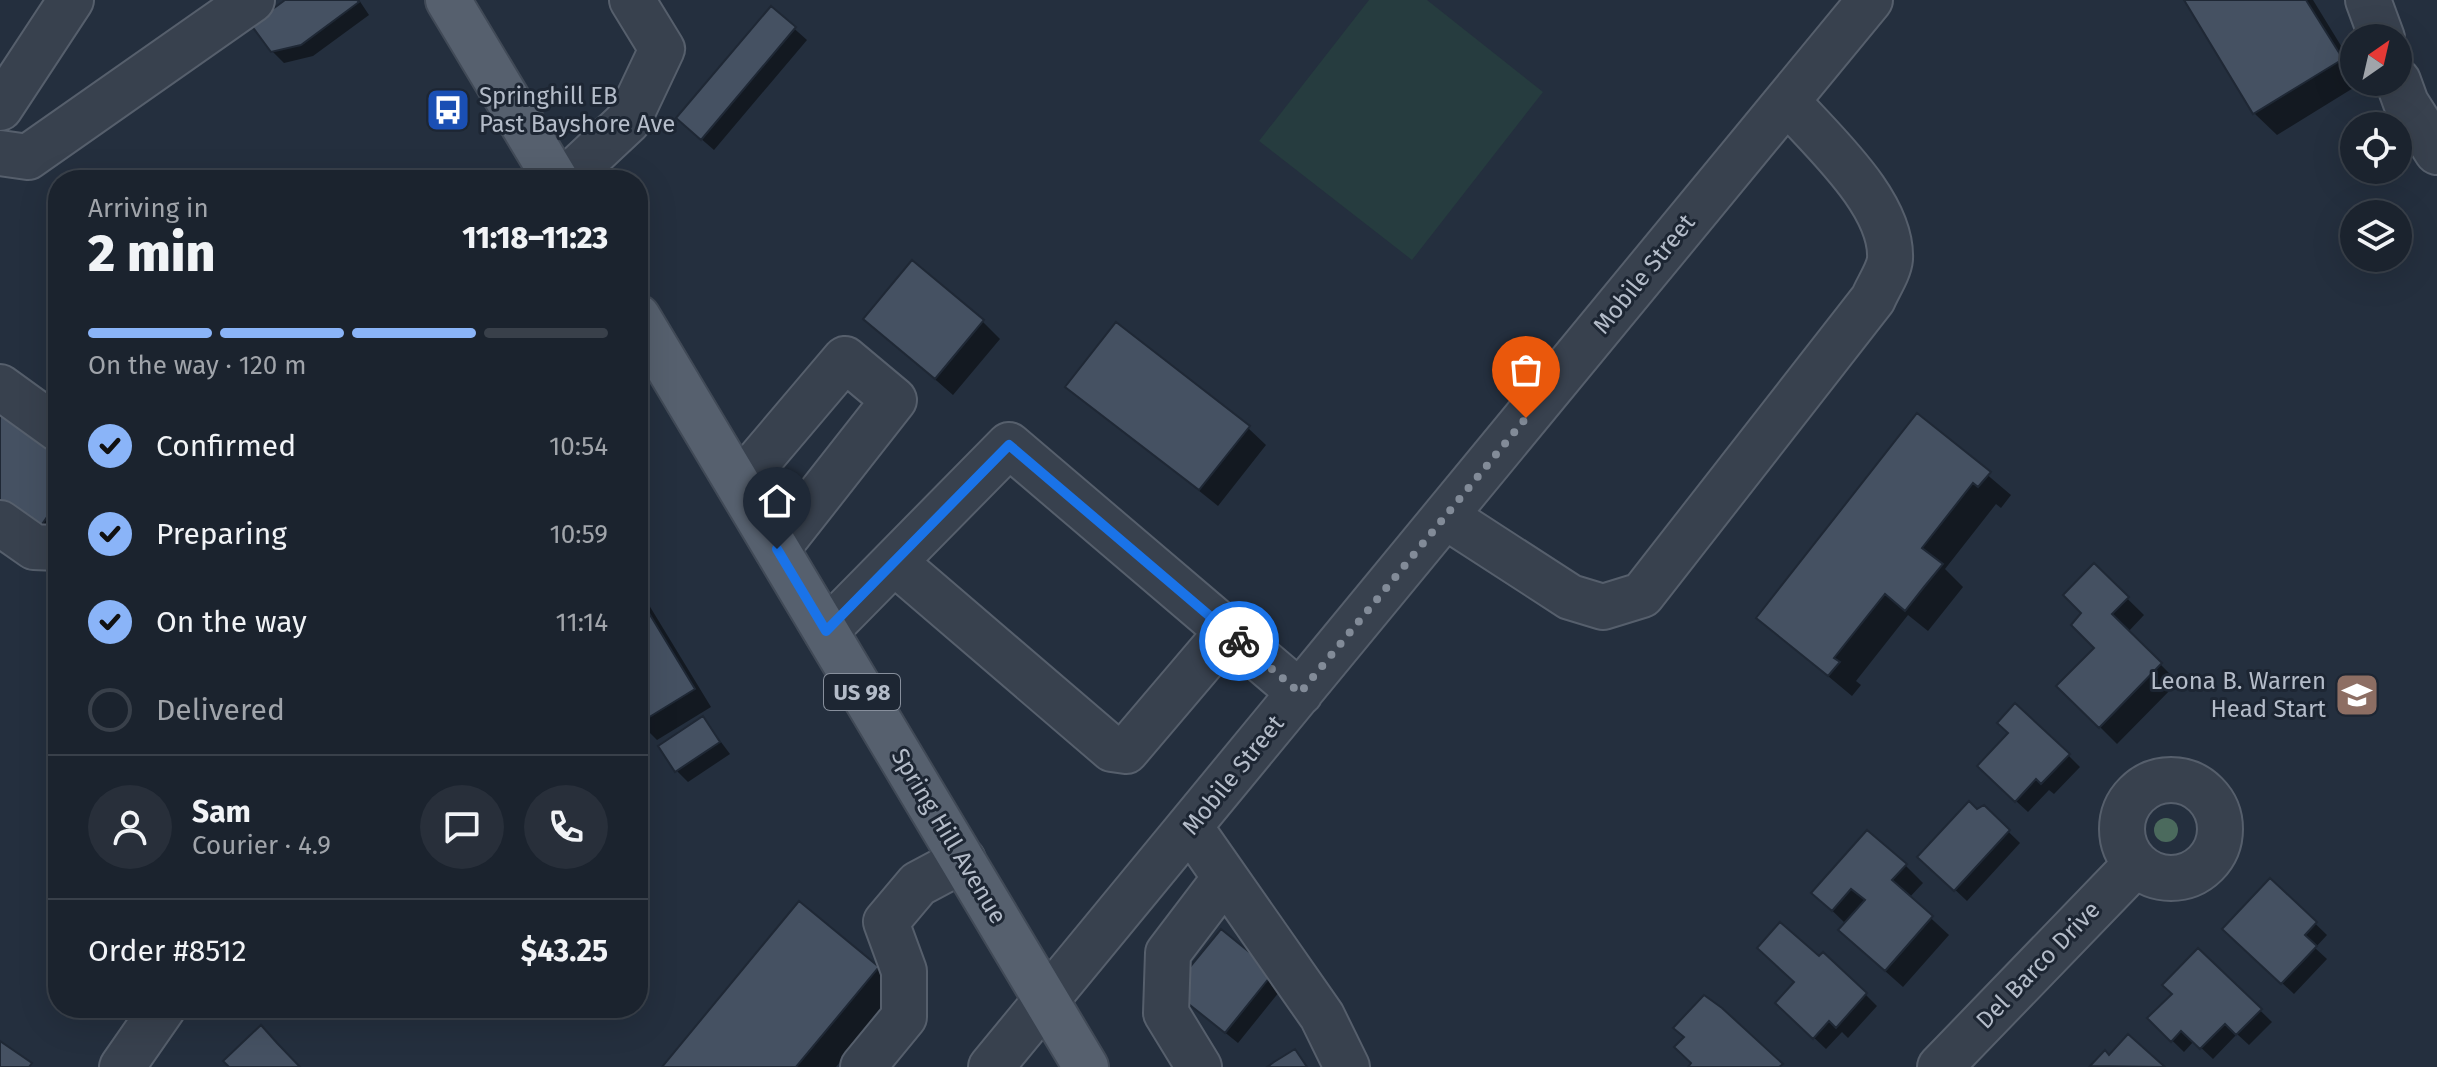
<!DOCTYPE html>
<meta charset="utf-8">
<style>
body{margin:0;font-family:"Fira Sans",sans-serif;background:#282f3a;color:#f1f3f6;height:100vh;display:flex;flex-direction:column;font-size:30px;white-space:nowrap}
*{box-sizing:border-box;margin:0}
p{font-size:26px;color:#a0a4aa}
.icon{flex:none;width:44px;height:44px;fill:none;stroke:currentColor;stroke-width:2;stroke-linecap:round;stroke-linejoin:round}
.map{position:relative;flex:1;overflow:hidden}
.details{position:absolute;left:48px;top:170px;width:600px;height:848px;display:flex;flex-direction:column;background:#1b232e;border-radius:32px;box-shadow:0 8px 32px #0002,0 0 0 2px #39404a}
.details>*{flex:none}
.needle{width:52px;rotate:34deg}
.fabs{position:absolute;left:2340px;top:24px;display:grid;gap:16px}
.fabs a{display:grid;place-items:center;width:72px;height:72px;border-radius:50%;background:#1b232e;box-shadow:0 8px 32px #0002,0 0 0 2px #39404a;font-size:40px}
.pin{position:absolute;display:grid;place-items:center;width:68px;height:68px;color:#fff;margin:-82px -34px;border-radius:50% 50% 50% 0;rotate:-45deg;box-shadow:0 0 8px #0007}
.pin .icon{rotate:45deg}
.courier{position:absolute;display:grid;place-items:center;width:80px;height:80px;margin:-40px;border:6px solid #1a73e8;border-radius:50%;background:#fff;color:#222;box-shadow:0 2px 10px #0007}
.summary em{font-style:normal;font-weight:800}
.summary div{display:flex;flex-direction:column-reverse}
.summary{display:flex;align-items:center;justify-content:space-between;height:136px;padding:0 40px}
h1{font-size:52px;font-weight:800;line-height:60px}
.bar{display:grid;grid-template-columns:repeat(4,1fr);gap:12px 8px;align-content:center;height:96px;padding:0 40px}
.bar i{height:10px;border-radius:6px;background:#39404a}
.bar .selected{background:#8ab4f8}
.bar p{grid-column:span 4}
.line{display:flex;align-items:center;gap:20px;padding:0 40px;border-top:2px solid #39404a}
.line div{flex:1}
.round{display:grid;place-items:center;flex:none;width:84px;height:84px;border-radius:42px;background:#282f3a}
ol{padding:0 40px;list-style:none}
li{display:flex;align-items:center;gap:24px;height:88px}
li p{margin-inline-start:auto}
li .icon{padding:8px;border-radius:50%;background:#8ab4f8;color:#111;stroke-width:4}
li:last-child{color:#a0a4aa}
li i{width:44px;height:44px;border:4px solid #39404a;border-radius:50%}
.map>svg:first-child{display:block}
</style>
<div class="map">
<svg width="2437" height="1067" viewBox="0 0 2437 1067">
<rect width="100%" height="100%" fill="#242f3e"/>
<!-- park -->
<path fill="#263c3f" d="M1369,0H1427L1543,92L1412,260L1259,141Z"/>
<!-- shadow -->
<path fill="#0007" d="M289,0H359L369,15L313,56L284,63L272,51Z
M2186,0H2313L2354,67V82H2363L2277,135L2254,113Z
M772,9L807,40L714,150L691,130Z
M866,319L982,321L1000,339L953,395Z
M1068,386L1248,428L1266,445L1218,506Z
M1918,416L2011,495L2001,508L1996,504L1945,569L1963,587L1928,631L1908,615L1856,681L1861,685L1852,696L1758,618Z
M58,452V543L0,511Z
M2094,566L2144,615L2128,632L2178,682L2117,744L2059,686L2097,648L2084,613Z
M638,587L711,707L657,740L638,721Z
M703,718L730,754L688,782L677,771Z
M2068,755L2080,767L2054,794L2049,790L2028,812L1991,778Z
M1984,808L2020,843L1967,901L1932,868Z
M1905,865L1923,883L1909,898L1949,935L1903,987L1858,947L1846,924L1814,893Z
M2270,880L2327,935L2315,948L2327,959L2294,994L2236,940Z
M2198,950L2272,1022L2249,1045L2237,1034L2213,1059L2194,1041L2184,1052L2150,1019L2174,994Z
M878,968L900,990L836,1067H665Z
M1272,974L1284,986L1238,1043L1186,1001Z
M1796,982L1865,994L1877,1006L1848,1038L1842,1032L1826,1049L1789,1014Z
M2128,1037L2161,1067L2093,1066L2105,1053L2109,1057Z"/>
<!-- building -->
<path fill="#455162" stroke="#1f2835" stroke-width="2" d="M285,0H357L359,2L301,45L271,52L251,25Z
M2184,0H2306L2343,59L2253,114Z
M771,6L796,27L701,140L676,118Z
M912,260L984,320L935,379L863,319Z
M1116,322L1250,426L1199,490L1065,387Z
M0,408L58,449V501L36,533L0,508Z
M1917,413L1991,472L1978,487L1973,483L1922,548L1943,564L1924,587L1905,611L1885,594L1834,658L1840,662L1828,676L1756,618Z
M2094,563L2129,597L2112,614L2162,663L2099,728L2056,686L2094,648L2071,625L2081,613L2063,595Z
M638,595L695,689L638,724Z
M2015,703L2070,754L2041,784L2036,779L2015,802L1977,766L2008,733L1997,723Z
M703,716L720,742L675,772L658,746Z
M1969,801L1977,809L1984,805L2010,830L1954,891L1917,857Z
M1867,830L1907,864L1892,880L1933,916L1885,971L1838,930L1865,900L1851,889L1832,911L1811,893Z
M2270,878L2317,922L2305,935L2317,946L2281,984L2222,929Z
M799,901L879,967L796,1067H662Z
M1780,922L1819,956L1823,952L1867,993L1836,1028L1829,1021L1813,1039L1775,1003L1794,982L1757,948Z
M1221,929L1274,972L1225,1033L1171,990Z
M2198,948L2262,1009L2236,1035L2225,1024L2200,1049L2181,1031L2171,1042L2147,1018L2172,994L2162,985Z
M1704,995L1722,1008L1783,1064L1779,1067H1688L1691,1063L1674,1047L1684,1037L1673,1028Z
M261,1025L277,1043L300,1067H229L223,1061Z
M2128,1034L2165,1067L2090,1066L2105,1050L2109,1055Z
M0,1041L32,1063L29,1067H0Z
M1295,1049L1307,1067H1267L1274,1062Z"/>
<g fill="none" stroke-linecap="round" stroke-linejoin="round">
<!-- minor casing -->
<g stroke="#565f6c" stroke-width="48">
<path id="minor" d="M2368,0L2382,38
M2398,81L2406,103L2437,152
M0,108L71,0
M0,153L28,157L252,0
M565,180L628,121L662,49L632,0
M0,387L58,429
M739,484L845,359L894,400L777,549
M1445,516L1570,597L1603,607L1642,595L1873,299C1878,287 1889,271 1890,259C1893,203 1821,140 1787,101
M0,523L34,547L58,548
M894,562L1112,749L1126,751L1228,631
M826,631L1009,445L1300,693
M2122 829a49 49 0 1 1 98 0a49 49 0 1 1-98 0Z
M1190,827L1322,1016L1347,1067
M122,1067L163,1008
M863,1067L904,1017V971L886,922L918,884L963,860
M991,1067L1870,0
M1199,1067L1166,1013L1168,953L1225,878
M1940,1067L2136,864"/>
</g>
<!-- major casing -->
<g stroke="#414a57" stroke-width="48">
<path id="major" d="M448,0L556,180
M638,317L1086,1067"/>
</g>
<!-- minor -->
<use href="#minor" stroke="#38414e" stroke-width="44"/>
<!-- major -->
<use href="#major" stroke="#56606e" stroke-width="44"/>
</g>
<!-- trees -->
<circle fill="#4b6a5d" cx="2166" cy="830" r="12"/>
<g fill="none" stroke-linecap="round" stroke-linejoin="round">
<!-- done -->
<path stroke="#828b98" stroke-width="8" stroke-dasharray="0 14.4" d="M1239,641L1300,693L1526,418"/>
<!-- route -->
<path stroke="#1a73e8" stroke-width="10" d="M777,549L826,631L1009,445L1239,641"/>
</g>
<!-- icons -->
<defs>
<g id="bus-square" transform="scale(2.3)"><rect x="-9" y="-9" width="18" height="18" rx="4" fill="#1a4fb4" stroke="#1d2633"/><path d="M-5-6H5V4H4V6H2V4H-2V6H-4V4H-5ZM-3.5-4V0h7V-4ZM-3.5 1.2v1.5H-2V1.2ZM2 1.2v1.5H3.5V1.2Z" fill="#fff"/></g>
<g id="school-square" transform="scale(2.3)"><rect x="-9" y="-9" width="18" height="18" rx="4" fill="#8d6e63" stroke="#1d2633"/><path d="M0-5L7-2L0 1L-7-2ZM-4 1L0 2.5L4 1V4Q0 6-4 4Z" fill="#fff"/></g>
</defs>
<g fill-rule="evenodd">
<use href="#bus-square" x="448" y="110"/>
<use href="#school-square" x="2357" y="695"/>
</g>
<g text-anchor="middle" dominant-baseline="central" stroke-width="6" stroke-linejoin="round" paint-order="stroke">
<!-- shield labels -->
<rect fill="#1d2633" stroke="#878f9c" stroke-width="2" x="824" y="674" width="76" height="36" rx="6"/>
<g font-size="22" font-weight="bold" fill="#b4bcc9">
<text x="862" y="692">US 98</text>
</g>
<!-- poi labels -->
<g font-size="24" fill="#b4bcc9" stroke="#1d2633" text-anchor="start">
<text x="479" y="96">Springhill EB<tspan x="479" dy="28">Past Bayshore Ave</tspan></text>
<text x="2326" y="681" text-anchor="end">Leona B. Warren<tspan x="2326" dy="28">Head Start</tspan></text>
</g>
<!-- street labels -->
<g font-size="24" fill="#b4bcc9" stroke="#1d2633">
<text transform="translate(1644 274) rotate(-51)">Mobile Street</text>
<text transform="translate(1233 775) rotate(-51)">Mobile Street</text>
<text transform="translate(949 836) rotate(59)">Spring Hill Avenue</text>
<text transform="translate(2038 965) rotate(-46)">Del Barco Drive</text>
</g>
</g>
</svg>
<div class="fabs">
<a><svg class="needle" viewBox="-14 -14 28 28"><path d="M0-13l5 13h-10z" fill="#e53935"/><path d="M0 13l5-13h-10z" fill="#a0a4aa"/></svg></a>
<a><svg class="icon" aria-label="locate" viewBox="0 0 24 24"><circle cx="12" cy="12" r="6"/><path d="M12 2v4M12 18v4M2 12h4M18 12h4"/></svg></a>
<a><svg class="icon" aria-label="layers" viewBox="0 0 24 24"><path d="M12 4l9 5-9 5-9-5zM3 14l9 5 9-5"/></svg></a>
</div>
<div class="pin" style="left:1526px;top:418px;background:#ea580c"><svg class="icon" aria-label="bag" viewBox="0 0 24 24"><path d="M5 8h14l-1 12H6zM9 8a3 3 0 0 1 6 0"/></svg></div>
<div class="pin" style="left:777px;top:549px;background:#1f2937"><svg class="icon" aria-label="home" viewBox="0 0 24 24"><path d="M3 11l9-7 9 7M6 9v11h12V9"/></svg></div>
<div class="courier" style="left:1239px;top:641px"><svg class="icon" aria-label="bike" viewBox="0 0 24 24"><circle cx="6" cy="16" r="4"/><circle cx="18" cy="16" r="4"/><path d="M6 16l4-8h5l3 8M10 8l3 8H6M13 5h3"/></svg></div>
<section class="details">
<div class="summary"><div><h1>2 min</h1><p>Arriving in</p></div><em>11:18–11:23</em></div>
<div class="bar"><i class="selected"></i><i class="selected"></i><i class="selected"></i><i></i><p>On the way · 120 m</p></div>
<ol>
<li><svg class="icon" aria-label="check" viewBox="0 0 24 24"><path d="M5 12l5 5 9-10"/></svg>Confirmed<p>10:54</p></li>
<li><svg class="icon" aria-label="check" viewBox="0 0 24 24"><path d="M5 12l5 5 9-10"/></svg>Preparing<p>10:59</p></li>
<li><svg class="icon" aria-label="check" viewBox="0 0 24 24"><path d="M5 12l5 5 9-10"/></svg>On the way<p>11:14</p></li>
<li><i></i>Delivered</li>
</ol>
<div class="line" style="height:144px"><a class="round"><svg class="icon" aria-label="person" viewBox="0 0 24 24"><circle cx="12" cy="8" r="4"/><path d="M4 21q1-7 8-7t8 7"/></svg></a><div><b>Sam</b><p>Courier · 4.9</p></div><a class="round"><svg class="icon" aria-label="chat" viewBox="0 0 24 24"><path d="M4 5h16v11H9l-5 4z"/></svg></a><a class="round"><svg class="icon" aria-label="phone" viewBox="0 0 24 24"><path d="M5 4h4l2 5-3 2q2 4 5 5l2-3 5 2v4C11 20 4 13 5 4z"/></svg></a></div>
<div class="line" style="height:104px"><div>Order #8512</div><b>$43.25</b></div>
</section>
</div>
